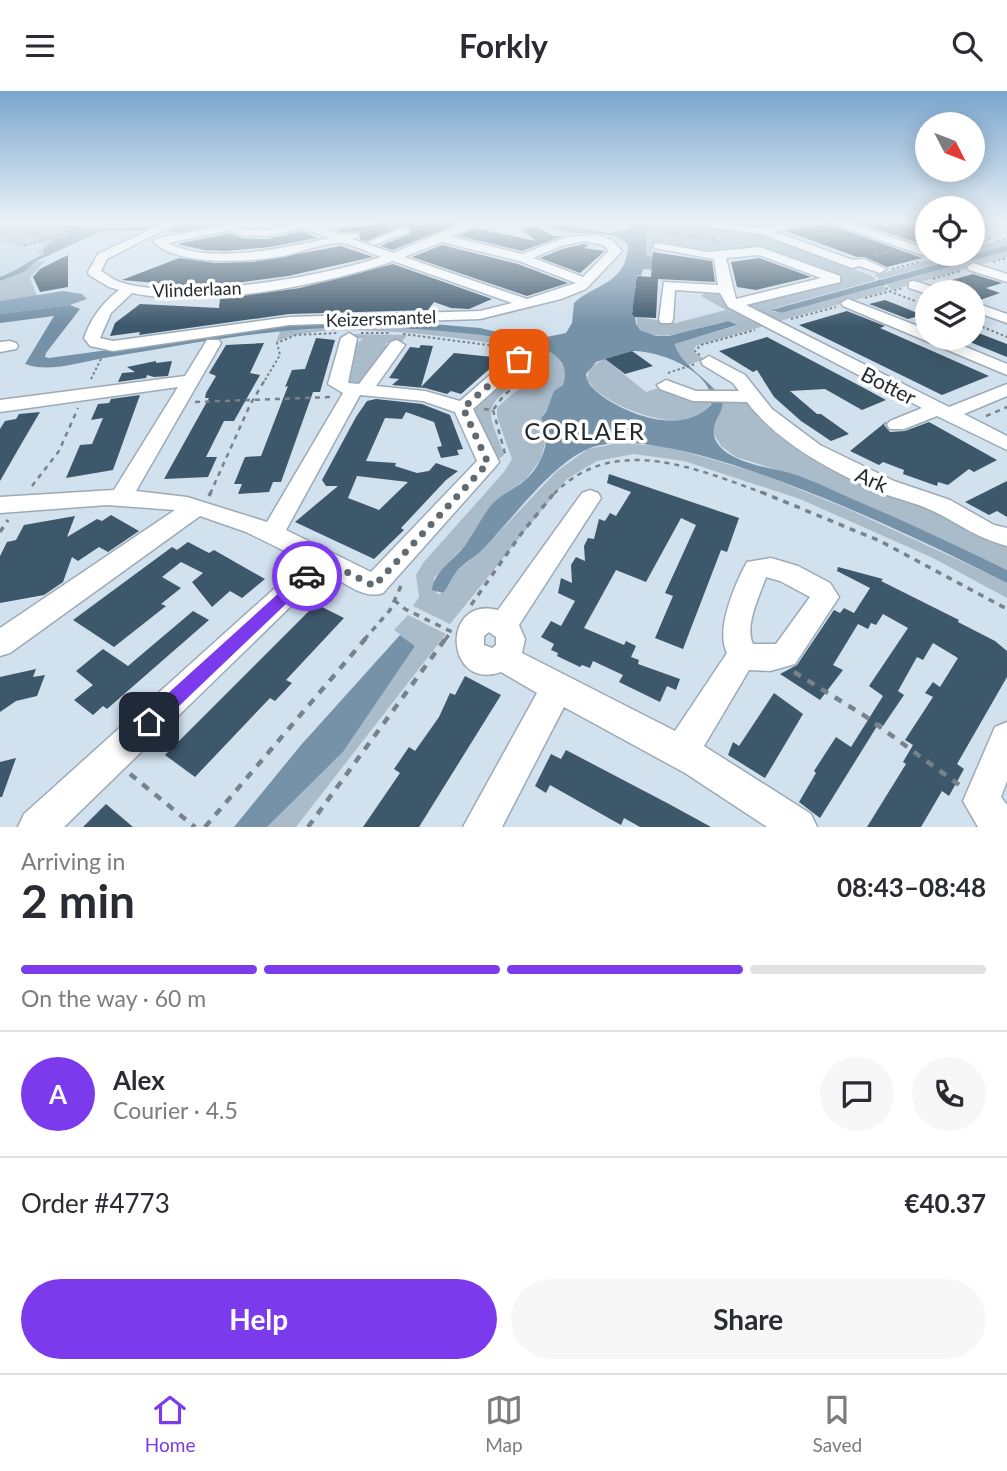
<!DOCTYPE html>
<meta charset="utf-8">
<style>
body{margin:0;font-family:Lato,sans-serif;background:#f7f7f7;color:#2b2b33;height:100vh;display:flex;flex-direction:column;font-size:26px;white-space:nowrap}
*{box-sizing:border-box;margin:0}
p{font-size:23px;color:#7c7c81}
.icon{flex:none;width:38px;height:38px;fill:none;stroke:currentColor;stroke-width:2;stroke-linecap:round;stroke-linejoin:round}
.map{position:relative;height:736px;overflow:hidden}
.sheet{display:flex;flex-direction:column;background:#fff;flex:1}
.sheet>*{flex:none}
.needle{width:46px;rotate:132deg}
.controls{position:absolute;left:915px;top:21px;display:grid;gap:14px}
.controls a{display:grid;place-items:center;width:70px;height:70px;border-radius:50%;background:#fff;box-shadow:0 4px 18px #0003;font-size:35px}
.pin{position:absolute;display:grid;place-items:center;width:60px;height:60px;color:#fff;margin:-30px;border-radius:14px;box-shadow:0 4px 10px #0006}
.courier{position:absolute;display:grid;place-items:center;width:70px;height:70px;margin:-35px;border:5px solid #7c3aed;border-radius:50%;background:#fff;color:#222;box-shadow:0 2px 9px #0007}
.head em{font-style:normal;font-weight:700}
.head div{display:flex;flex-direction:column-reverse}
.head{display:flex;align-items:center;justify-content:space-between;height:119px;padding:0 21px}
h1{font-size:46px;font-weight:700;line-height:52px}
.bar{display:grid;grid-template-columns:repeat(4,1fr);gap:10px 7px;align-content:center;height:84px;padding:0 21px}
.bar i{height:9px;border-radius:5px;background:#e1e1e2}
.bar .current{background:#7c3aed}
.bar p{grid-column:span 4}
.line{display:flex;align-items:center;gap:18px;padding:0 21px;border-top:2px solid #e1e1e2}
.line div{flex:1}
.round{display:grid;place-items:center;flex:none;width:74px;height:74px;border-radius:37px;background:#f7f7f7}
.action{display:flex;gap:14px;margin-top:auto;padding:14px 21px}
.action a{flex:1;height:80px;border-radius:42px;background:#7c3aed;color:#fff;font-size:28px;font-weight:700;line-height:80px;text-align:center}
.action a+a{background:#f7f7f7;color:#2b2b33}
header{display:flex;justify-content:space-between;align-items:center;height:91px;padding:0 21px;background:#fff;font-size:32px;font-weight:700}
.dock{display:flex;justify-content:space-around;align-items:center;height:98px;border-top:2px solid #e1e1e2;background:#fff;font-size:19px;color:#7c7c81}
.dock a{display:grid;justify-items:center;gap:4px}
.dock .current{color:#7c3aed}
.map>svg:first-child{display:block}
</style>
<header><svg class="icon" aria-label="menu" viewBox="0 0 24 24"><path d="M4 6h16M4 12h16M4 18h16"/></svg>Forkly<svg class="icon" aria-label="search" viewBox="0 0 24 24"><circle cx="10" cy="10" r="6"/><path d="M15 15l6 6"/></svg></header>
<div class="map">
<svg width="1007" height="736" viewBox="0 0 1007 736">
<rect width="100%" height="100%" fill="#d2e1ee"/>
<!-- built -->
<path fill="#c1d6e8" d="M0,131H11L59,137L44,163L16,181L0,186Z"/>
<!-- green -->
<path fill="#aabcca" d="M0,131L59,137L68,144L51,151L41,164L37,160L46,154L43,151L23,155L43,150L17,156L0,151L2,141Z
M696,133L760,140L756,141L872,185L876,189L772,218L774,221L781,222L882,194L887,200L776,231L746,215L839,188L762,159L747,158L710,164L709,161L689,159L688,162L658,154L652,157L653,166L646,164L647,134L755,141L696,136Z
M1007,148V154L880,188L874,184L953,163H973V157Z
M1007,160V166L892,199L886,193Z
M36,170H45L30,187L37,205L0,210V190L26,180Z
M707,200L721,202L767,234L696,255L693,260L704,268L688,274L679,265L675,253L736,235L728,230C700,234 662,257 637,236V226L676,232L726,219L701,205Z
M342,237C384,237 520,237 550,260C559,267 566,277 566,288C565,296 556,297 553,304C549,312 547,320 541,327L546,336L547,345L541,368L526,388L495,410L467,452L434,487L437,503L443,502L455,482L484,457L557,380L588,358L620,352L669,356L762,383L850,419L1002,489L1007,492V507L933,467L800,408L684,370L634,363L597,370L567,388L450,533L413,515L419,506L416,484L423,472L504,381L512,368L497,326V317C510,303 540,285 544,271L537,264L524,258C475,248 315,225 276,252L280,240Z
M348,243L407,244L402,251L386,252L387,260L381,262L375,270L377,273L358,293H347L348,277L353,274L354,254L363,248L348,245Z
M605,268L646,301L658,297L679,307L712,308C704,353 602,318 587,288L590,276Z
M525,274L537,275C532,284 524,287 516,292C480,317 490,325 503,360L504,364L498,369L471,317L516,276Z
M744,309L770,335L1007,452V479L809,389L736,366L721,355L713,342L723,310Z
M408,524L446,543L296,736H267L343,661L415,555L394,539Z"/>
<!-- forest -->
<path fill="#83a0b6" d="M63,200L82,203L87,208L70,214L0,223V210Z"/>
<!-- water -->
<path fill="#7692a8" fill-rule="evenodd" d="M11,131H47L98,138L277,131L208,135L179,142L165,139L102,140L36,170L26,180L0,190V186C17,180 28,170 44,163L43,159L52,150L68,144L59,137Z
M542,131L609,142L630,138L631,131H647L646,164L653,166L655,179L643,178L641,185L637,184L636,187L639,188L640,195H635V198L638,199L640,207H634L638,219H632V223H635L636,233L640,239L656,245H669L728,230L737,234L675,253C679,274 711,288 723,310C723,324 708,335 716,350C729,373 770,376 793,383C815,390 836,401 857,410C907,431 957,455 1007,479V492C928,452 668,323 588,358C552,373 513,427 485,456C477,465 465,471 457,480C451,487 449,495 443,502L432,499C435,478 454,470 466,453C476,439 482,425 493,412C502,403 514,398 524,390C541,376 554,347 541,327L546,321L554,300L563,294C576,257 521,250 496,246C417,235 337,233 257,243C206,249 155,259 104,267C81,271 48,282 25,273L54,225L0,232V223L70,214L80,218L46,262L45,266L49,267L293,234L408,231L480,237L532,249L566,242L572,232L574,212C593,193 627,194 628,154C612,132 565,152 542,131ZM632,260C658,259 717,281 711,314C683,344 630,325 602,305C594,298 587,294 586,283L596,271Z
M1007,154V160L978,168L781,222L771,219Z
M400,544L415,555L343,661L267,736H234L301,654Z"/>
<!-- building -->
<path fill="#3d576b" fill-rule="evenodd" d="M387,131H448L456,133L393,159L380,155L410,143L411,137L404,134L366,150L360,148V140L341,141L335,139Z
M827,131L828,133L922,167L887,176L865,166H857L786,140Z
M854,131H920L928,137V140L913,144L928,149V155Z
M537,136L553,145H563L522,160L459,145L475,137L536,150L521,138Z
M303,140L317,147L270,156L225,160L204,159L177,153L230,142L242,147L267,148Z
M584,153L589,154L584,157L605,160L580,182L540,167L562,158Z
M442,154L518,173L568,192L527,205L412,166Z
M341,155L373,166L288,185L212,195H190L122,189L179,167L215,172L253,171Z
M653,161L712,170L715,191L658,188L656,227L635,226L632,223L637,185L651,186Z
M68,164V196L40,201L33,186L40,178Z
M759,167L811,186L756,199L737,196L731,171Z
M393,173L492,208L469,218L451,217L434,211L428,219L289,223L139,244L140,241L110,245L115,232L140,213L219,217L220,208L300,197Z
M973,183L1002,192L986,197L1000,202L980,209L973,206V201H960L938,193Z
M885,209L898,214L922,224L908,228L869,213Z
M847,220L885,235L880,237L989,285L942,304L799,234Z
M973,240L1007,253V266L960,247H973Z
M767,246L864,297L886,309L862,319L825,298L790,300L817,323H821L849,343L831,350L801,330L774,306L757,279L753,281L719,260Z
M316,247L335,249L320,301H313L281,391H273L269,401L238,403L242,393H234L245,366L261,365L288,295L285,296L292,279L305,278Z
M264,252L250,282L260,284L234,330H224L206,366H217L208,386L164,388L209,307H205L206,302L216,285L209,282L226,254Z
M421,254L433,255L421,296L454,262L502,267L461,303L451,300L447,303L425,297L392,294L399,288L389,287L410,256L419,257Z
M632,260L653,275L625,283L605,268Z
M156,270V272L172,270L168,285L154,286L147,284L146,287L118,291L122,282L135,281L127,276Z
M140,304L113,379L66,387L80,354L92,353L103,327L91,329L98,313L109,312L111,308Z
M376,308L422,313L450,324L463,358L457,359L459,364L441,367L437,356L442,355L434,331L406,321L402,328L385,327L366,370L396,372L395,375L417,382L429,380L436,372L458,380L446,389L401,437L404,439L374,468L295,431L338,395H326L322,389L356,326L367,310ZM357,385L408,391L379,419L348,407Z
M40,321L23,350L0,390V338L5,330L16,328L19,323Z
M887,330L884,334L890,341L905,340L929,331L997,369L974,381L969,378L948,394L938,391L937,395L903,383L904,379L883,371L879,374L850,360Z
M609,383L739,427L727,461L721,459L683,558L655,547L673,505L665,502L696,434L681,427L646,491L616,479L584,537L624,554L626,550L636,555L631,566L639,569L638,573L680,588L676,599L667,595L660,611L619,591L623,584L593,570L590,577L582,574L580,576L557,565L558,562L551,559L554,553L541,546L551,530L561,535L575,510L558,502L561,487L572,492L571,474L576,466L585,470L584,455L588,447L594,448L599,428L605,430L610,422L616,425L631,401L607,392Z
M1007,390V426L997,420L989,424L965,411Z
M111,424L139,440L108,461L99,456L78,470L72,466L63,491L44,504L0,512V465L7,451L16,449L24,434L75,425L67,446L97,428L102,430Z
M188,451L209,462L214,459L265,488L242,507L230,500L212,516L192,491L203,482L181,471L162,486L181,497L161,513L166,515L114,556L73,529L172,456L177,459Z
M838,476L883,488L881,490L959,529L958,531L995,550L1007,560V586L957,673L964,678L949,705L942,700L921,736H867L906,673L903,671L913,654L905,649L933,606L925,602L933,591L940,596L958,567L933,552L923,569L917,566L898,600L904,604L883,635L879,632L820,727L799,711L816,682L814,680L836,646L851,656L883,605L869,595L908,537L883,523L876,534L871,532L868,538L858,533L833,574L843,579L820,609L780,583L797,574L834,519L840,522L844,517L854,522L870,497L837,480Z
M316,513L344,527L286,589L292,592L275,610L270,607L195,686L165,664Z
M193,520L209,529L107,618L103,615L93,624L74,609L93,594L76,580L103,558L128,575Z
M36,578L33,586L45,584L37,605L16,610L0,621V586Z
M465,585L501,604L419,736H363L400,682L394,678L409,656L415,660L439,626L450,602L455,604Z
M774,602L803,623L765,687L728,664L733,651L739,655Z
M566,659L669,713L711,736H640L624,727L621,734L550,694L546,702L535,695L551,663L561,668Z
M16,667L2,706H0V671Z
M106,713L133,736H83Z"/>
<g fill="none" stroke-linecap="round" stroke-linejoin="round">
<!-- minor casing -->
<g stroke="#9caab6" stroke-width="3">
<path id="minor" d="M166,131H179L107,168L101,180C107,183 113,189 120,191C177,211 323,186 381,166C369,162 353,153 341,152C325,151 299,162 283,165C251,171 176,176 153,150L159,147L231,133L244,138L267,139L304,131H368L363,134L324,137L341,144L358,142V146L352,148L393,162L467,131H481L452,146L522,163L567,146L597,144L612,149L622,160L586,198L561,208L480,228L289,234L113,260L90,255L84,247C91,227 102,212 119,199L109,196L89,184L88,181L98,163ZM304,137L329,147C287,157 207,174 168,152L230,139L242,144L267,145ZM584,150L603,154L609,160L583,186L533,167L561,155ZM442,151L519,170L576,192L527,208L404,166ZM393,170L512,212L480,220L289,226L113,250L100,247L111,222L132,202C203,217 325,194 393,170Z
M691,131H720L763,137L789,131H808L775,141L853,169L864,168L886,178L880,182L859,175L852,177L761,143L696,134Z
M829,131H845L928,158V163H931L922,164Z
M922,131H928V134L923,133Z
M405,136L410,139L409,141L374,154L368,151Z
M973,141L989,147L983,150L973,148Z
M658,152L708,161L760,156L840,185V191L746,214L949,316L1007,293V305L964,323L1007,345V359L937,325L904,338H890L887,334L890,330L922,317L728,216L720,202L675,199L673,229L671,232H661L659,229L664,191L718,194L714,168L654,157V153ZM759,164L821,187L736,208L726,167Z
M973,172L1007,183V191L969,179L967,176Z
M914,190L940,198L942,201L928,203L909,197V191Z
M848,208L928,239V247H944L1007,273V284L843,215L841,212Z
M973,211L1007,223V232L973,220Z
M349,242L357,247L348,292L359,293L391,251L397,249L405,254L376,295L425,300L460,310L513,264H525L527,268L525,272L473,318L499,371L495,376L383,502C364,509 343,491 326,481L64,736H18L24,723L305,470L246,441L200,425L10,562L0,565V537L175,419L107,414L0,422V406L114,399L178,296L0,321V309L185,285L207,249H219L221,252L136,400L187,406L267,431L343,302L328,293L341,247ZM360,304L423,310L455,321L477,370L371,481L286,439Z
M10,250L16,252L18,255L16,258L0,261V251Z
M709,265L745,284L772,318L820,354L894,390L950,409L994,434L1007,437V455C975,446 963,435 935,421C917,412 897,408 879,401C833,381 778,352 747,311L693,310L660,298L657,294L666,289L696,300H739L733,292L703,274L701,270Z
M590,399L598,402L601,407L519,534L525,548L522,562L675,640L727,562C715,539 735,493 747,471L771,467L798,475L830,492L839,506L795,573L770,580L749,579L704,655L811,723L817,736H767L685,682L564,616L502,736H463L537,602L501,581C445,601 440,504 498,519L582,402ZM766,486L780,490L810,506L776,553H753C744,535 760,504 766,486ZM489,541L496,546V554L492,557L484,554V545Z
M1007,631V690L1001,706L1007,714V736H978L963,710L995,636Z"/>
</g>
<!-- path-far3 -->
<path stroke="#78828b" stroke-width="2" stroke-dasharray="2.5 2.5" stroke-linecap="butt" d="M0,131L25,137L56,139V142L63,144L23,155
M81,131L144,133
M574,131L686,136
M671,131L672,145
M185,132L194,131
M31,135L41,131
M414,136L427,131
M983,137L1007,131
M18,139L38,143L45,150
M0,141L24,137
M672,144L711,147L719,152
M811,146L832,141
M997,150L1007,148
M876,164L890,161
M936,166L949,163
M993,171L1007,167
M892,178L919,171
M933,188L960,180
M879,189L889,200L928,215
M865,207L903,197
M791,228L836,216
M973,232L1007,246
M361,242H390
M403,243L511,257
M700,264L695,260L701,254L755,239
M668,282L695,273
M91,288L102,266
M265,289L280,264L277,252L296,244L337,242
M523,289L538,272L534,266"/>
<!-- path-far2 -->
<path stroke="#78828b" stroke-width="2.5" stroke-dasharray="5 5" stroke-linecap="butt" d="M195,311L332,306
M484,318L493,319L504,304L525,287
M493,319L506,366
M986,325L1007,316
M32,395L59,360L78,317
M210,403L250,314L266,287
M554,403C614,341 697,378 766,403"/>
<!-- path-far1 -->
<path stroke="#78828b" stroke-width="3.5" stroke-dasharray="6 6" stroke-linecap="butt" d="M761,401L880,450L1007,518
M209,405L211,401
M0,441L8,429
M394,509L405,518L452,541
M471,514L521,443L555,401
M364,549L390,519L401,495
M445,549L450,542"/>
<!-- path -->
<path stroke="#78828b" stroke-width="4.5" stroke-dasharray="8 8" stroke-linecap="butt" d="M794,581L865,625L962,696
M130,683L195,736
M205,736L366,547
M308,736L446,547"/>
<!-- minor -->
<use href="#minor" fill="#fff" fill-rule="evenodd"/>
</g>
<!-- sky -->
<linearGradient id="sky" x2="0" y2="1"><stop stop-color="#7aa6ce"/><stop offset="0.56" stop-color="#ebf2f7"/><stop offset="1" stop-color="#ebf2f7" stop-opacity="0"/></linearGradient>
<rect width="1007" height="234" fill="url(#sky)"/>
<!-- route -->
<path fill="#7c3aed" d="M307,479L314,485L312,488L156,637L149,640L143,637L140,631L143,625L302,481Z"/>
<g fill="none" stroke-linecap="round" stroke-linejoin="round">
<!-- done -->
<path stroke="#616a71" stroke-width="7" stroke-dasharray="0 12.6" d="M307,485L323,469L374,495L488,372L463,317L519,268"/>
</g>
<g text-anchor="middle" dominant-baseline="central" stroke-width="7" stroke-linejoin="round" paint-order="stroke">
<!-- far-street labels -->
<g font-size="18" fill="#242a2e" stroke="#fff">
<text transform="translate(197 198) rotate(-2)">Vlinderlaan</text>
<text transform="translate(381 227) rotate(-2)">Keizersmantel</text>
</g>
<!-- street labels -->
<g font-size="21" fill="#242a2e" stroke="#fff">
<text transform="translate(889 294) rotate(27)">Botter</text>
<text transform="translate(872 388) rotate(24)">Ark</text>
</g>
<!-- quarter labels -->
<g font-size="24" letter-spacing="2" fill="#242a2e" stroke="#fff">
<text x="585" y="339">CORLAER</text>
</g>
</g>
</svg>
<div class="controls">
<a><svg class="needle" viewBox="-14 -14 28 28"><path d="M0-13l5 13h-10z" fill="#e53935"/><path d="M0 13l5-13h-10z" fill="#7c7c81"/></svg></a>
<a><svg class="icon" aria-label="locate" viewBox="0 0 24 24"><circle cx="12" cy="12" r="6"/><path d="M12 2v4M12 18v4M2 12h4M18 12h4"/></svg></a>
<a><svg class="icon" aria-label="layers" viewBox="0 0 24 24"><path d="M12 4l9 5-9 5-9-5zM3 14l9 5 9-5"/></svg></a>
</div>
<div class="pin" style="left:519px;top:268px;background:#ea580c"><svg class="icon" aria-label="bag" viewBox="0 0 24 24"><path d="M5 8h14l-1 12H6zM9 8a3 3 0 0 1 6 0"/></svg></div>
<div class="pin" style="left:149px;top:631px;background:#1f2937"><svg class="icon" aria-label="home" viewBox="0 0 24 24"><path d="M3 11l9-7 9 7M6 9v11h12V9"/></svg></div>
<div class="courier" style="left:307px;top:485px"><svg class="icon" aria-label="car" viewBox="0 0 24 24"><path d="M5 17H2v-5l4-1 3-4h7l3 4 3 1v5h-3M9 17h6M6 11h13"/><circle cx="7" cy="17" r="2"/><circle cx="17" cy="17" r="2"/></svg></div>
</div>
<section class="sheet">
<div class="head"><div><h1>2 min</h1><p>Arriving in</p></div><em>08:43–08:48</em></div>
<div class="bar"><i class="current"></i><i class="current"></i><i class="current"></i><i></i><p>On the way · 60 m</p></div>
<div class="line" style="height:126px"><b class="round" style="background:#7c3aed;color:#fff">A</b><div><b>Alex</b><p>Courier · 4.5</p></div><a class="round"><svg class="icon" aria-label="chat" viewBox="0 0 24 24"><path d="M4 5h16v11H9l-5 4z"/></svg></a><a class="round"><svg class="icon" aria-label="phone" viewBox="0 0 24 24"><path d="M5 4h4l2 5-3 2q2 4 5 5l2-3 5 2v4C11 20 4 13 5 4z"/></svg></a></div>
<div class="line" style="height:91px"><div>Order #4773</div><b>€40.37</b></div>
<div class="action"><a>Help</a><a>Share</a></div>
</section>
<nav class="dock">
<a class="current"><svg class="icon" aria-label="home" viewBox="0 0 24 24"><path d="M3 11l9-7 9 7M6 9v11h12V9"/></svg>Home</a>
<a><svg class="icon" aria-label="map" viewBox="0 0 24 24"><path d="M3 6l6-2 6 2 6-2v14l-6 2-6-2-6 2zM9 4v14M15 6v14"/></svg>Map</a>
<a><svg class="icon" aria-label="saved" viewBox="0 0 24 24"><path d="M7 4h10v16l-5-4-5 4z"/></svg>Saved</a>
</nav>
